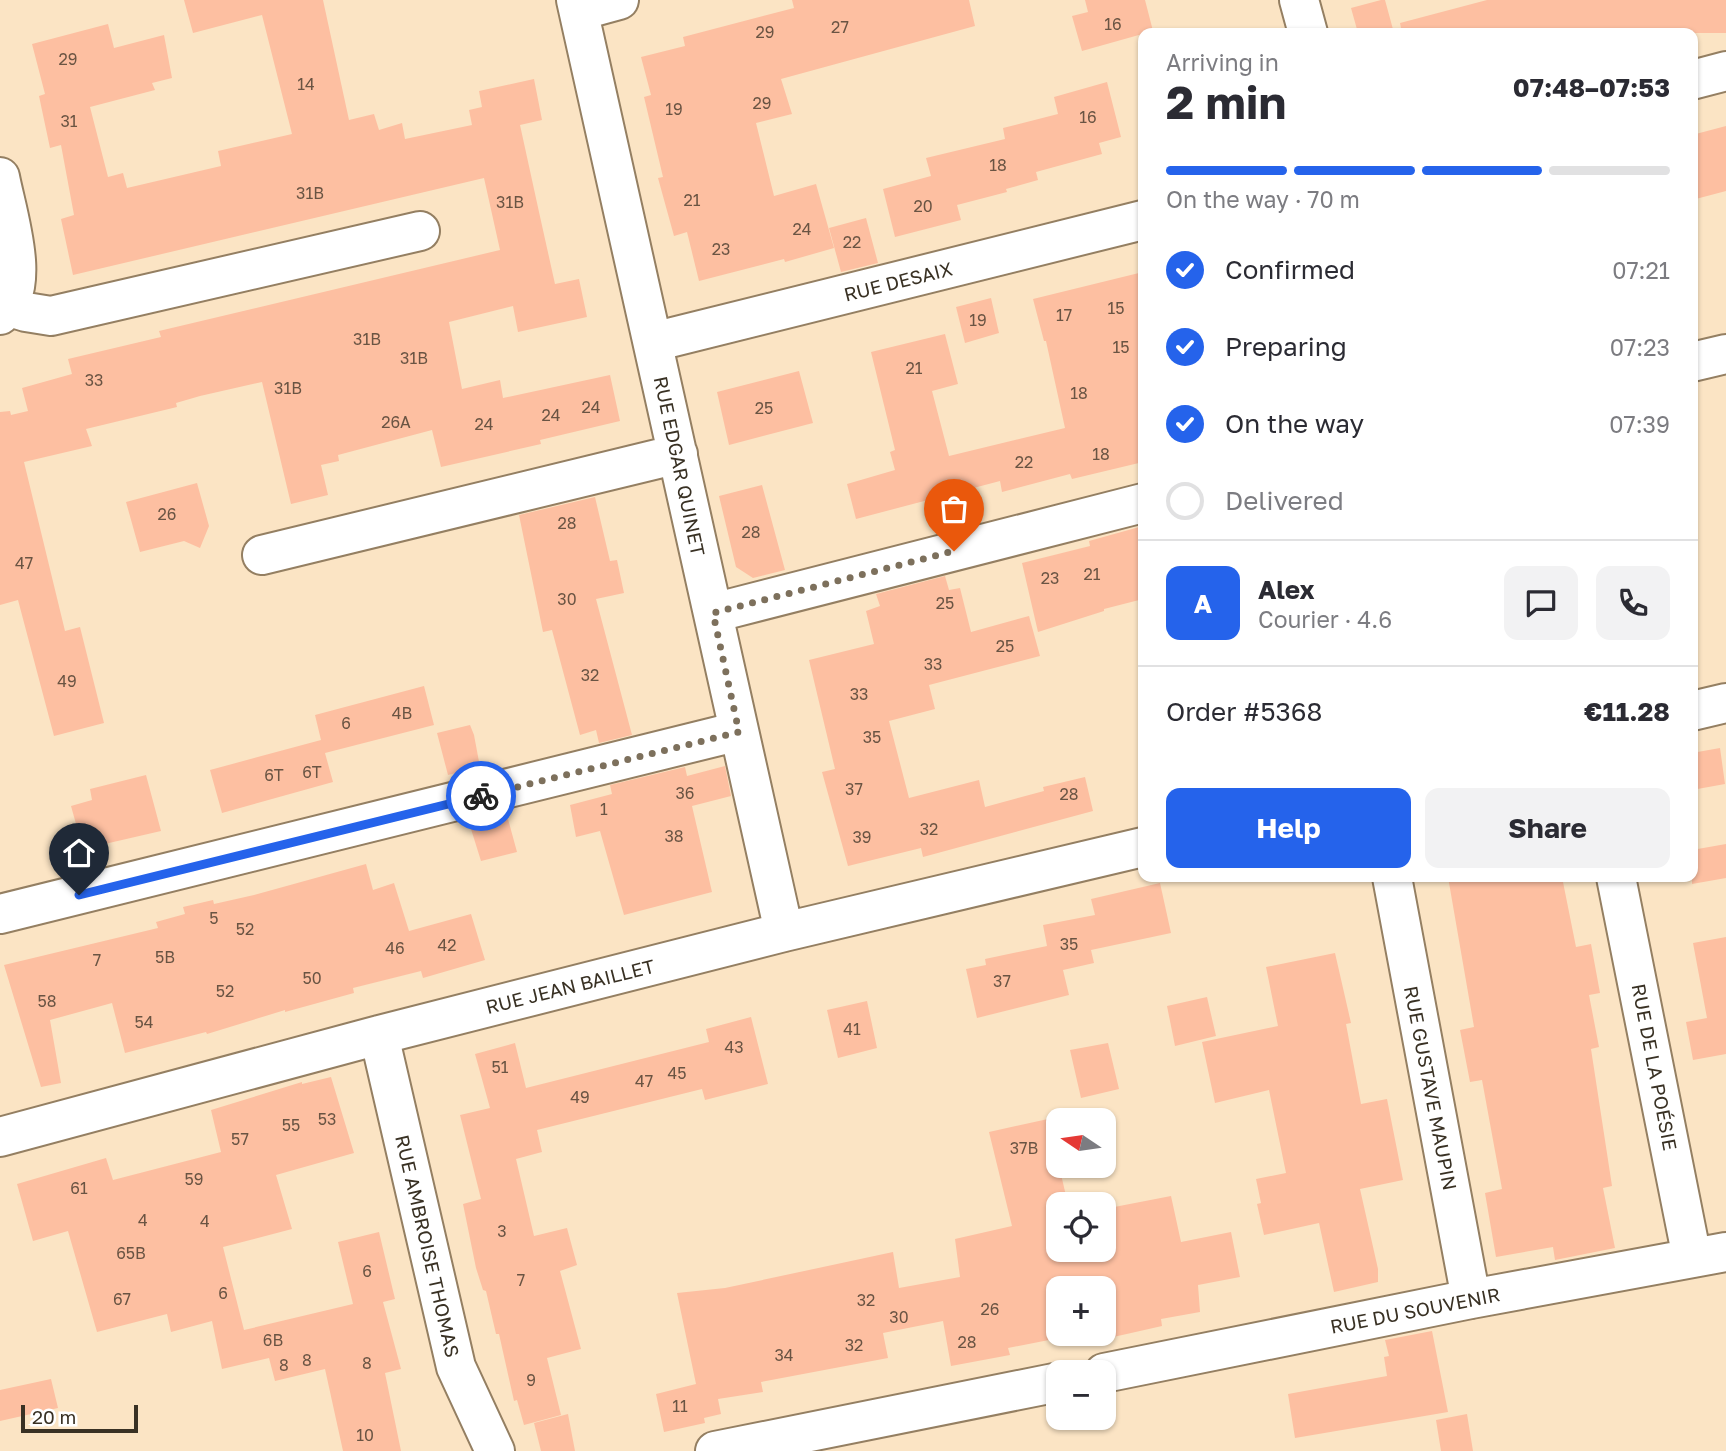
<!DOCTYPE html>
<meta charset="utf-8">
<style>
body{margin:0;font-family:"Golos Text",sans-serif;background:#f2f2f3;color:#2b2b33;height:100vh;display:flex;flex-direction:column;font-size:26px;white-space:nowrap}
*{box-sizing:border-box;margin:0}
p{font-size:23px;color:#7c7c81}
.icon{flex:none;width:38px;height:38px;fill:none;stroke:currentColor;stroke-width:2;stroke-linecap:round;stroke-linejoin:round}
.map{position:relative;flex:1;overflow:hidden}
.details{position:absolute;left:1138px;top:28px;width:560px;height:854px;display:flex;flex-direction:column;background:#fff;border-radius:14px;box-shadow:0 2px 5px #0004}
.details>*{flex:none}
.needle{width:46px;rotate:283deg}
.fabs{position:absolute;left:1046px;top:1108px;display:grid;gap:14px}
.fabs a{display:grid;place-items:center;width:70px;height:70px;border-radius:14px;background:#fff;box-shadow:0 2px 5px #0004;font-size:35px}
.scale{position:absolute;left:21px;bottom:18px;width:117px;box-sizing:border-box;padding-left:7px;border:4px solid #393124;border-top:0;font-size:19px;line-height:24px;white-space:nowrap;color:#393124;-webkit-text-stroke:5px #fff;paint-order:stroke}
.pin{position:absolute;display:grid;place-items:center;width:60px;height:60px;color:#fff;margin:-72px -30px;border-radius:50% 50% 50% 0;rotate:-45deg;box-shadow:0 0 7px #0007}
.pin .icon{rotate:45deg}
.courier{position:absolute;display:grid;place-items:center;width:70px;height:70px;margin:-35px;border:5px solid #2563eb;border-radius:50%;background:#fff;color:#222;box-shadow:0 2px 9px #0007}
.head em{font-style:normal;font-weight:700}
.head div{display:flex;flex-direction:column-reverse}
.head{display:flex;align-items:center;justify-content:space-between;height:119px;padding:0 28px}
h1{font-size:46px;font-weight:700;line-height:52px}
.bar{display:grid;grid-template-columns:repeat(4,1fr);gap:10px 7px;align-content:center;height:84px;padding:0 28px}
.bar i{height:9px;border-radius:5px;background:#e1e1e2}
.bar .active{background:#2563eb}
.bar p{grid-column:span 4}
.line{display:flex;align-items:center;gap:18px;padding:0 28px;border-top:2px solid #e1e1e2}
.line div{flex:1}
.round{display:grid;place-items:center;flex:none;width:74px;height:74px;border-radius:14px;background:#f2f2f3}
ol{padding:0 28px;list-style:none}
li{display:flex;align-items:center;gap:21px;height:77px}
li p{margin-inline-start:auto}
li .icon{padding:7px;border-radius:50%;background:#2563eb;color:#fff;stroke-width:4}
li:last-child{color:#7c7c81}
li i{width:38px;height:38px;border:4px solid #e1e1e2;border-radius:50%}
.button{display:flex;gap:14px;margin-top:auto;padding:14px 28px}
.button a{flex:1;height:80px;border-radius:14px;background:#2563eb;color:#fff;font-size:28px;font-weight:700;line-height:80px;text-align:center}
.button a+a{background:#f2f2f3;color:#2b2b33}
.map>svg:first-child{display:block}
</style>
<div class="map">
<svg width="1726" height="1451" viewBox="0 0 1726 1451">
<rect width="100%" height="100%" fill="#fbe4c4"/>
<!-- building -->
<path fill="#fdbfa1" d="M184,0H323L349,120L374,114L379,130L402,123L405,139L472,125L469,110L482,107L479,91L534,79L542,120L520,125L539,212L555,284L579,279L587,317L518,332L513,306L449,322L462,389L500,380L503,398L610,375L620,421L540,440L541,444L441,467L432,430L338,455L339,461L321,465L328,495L291,504L262,382L200,396L176,403L177,407L86,429L92,446L24,462L65,631L80,627L104,723L54,736L18,600L0,605V412L10,411L11,415L28,411L22,388L72,374L68,359L161,337L159,331L500,250L484,178L73,275L61,219L74,215L61,145L50,148L39,96L45,94L32,44L108,24L114,48L164,35L172,78L152,83L155,90L90,107L108,177L123,173L127,188L221,166L218,151L292,134L262,15L193,33Z
M792,0H969L975,26L781,79L792,114L756,123L774,196L816,184L834,248L785,262L784,259L699,281L687,232L674,236L658,178L663,177L644,97L651,95L641,57L685,46L683,37L794,8Z
M1085,0H1145L1153,31L1082,51L1072,16L1088,12Z
M1381,0H1385L1394,33H1358L1351,8Z
M1487,0H1726V33H1402L1400,23Z
M1107,82L1121,137L1099,143L1102,154L1036,172L1038,180L1006,189L1007,192L957,205L961,220L895,237L883,189L931,176L926,158L1005,139L1003,128L1058,114L1054,97Z
M1726,126V191L1692,200V135Z
M866,218L878,263L841,272L829,228Z
M1143,272V462L1072,479L1070,474L1002,492L1000,481L856,519L847,484L895,470L890,452L895,450L871,352L945,334L958,384L932,391L949,456L1065,428L1046,341H1044L1033,299Z
M991,298L999,333L965,343L956,307Z
M799,371L813,423L729,445L717,392Z
M197,483L209,526L200,548L184,541L140,552L126,502Z
M762,485L785,570L753,578L736,567L719,496Z
M595,497L610,561L617,560L624,593L596,599L632,735L599,743L596,730L580,735L552,630L543,632L519,515Z
M1143,526V599L1104,609V611L1038,632L1022,563L1090,546L1089,541Z
M945,576L949,590L960,588L971,632L1029,616L1040,656L929,685L935,709L889,721L909,798L979,780L985,807L1044,791L1043,787L1085,777L1093,811L923,857L921,848L848,866L822,772L835,769L809,660L874,644L866,611L880,606L876,594Z
M424,686L434,725L325,753L333,782L222,813L210,770L321,740L315,715Z
M470,725L474,735L480,767L448,775L437,733Z
M1720,748L1725,784L1692,790V753Z
M725,766L731,796L692,806L712,892L624,915L600,831L576,837L570,805L612,794L610,785L685,767L687,776Z
M146,775L161,831L83,849L71,806L92,800L90,789Z
M508,819L517,852L481,861L471,829Z
M1726,844V878L1692,884V850Z
M366,864L373,890L394,883L409,931L471,914L485,960L423,978L421,971L353,988L354,993L285,1012V1010L207,1034L206,1032L125,1053L112,1003L50,1020L61,1083L41,1087L4,965L158,928L156,922L185,914L183,907L213,900L214,904L254,895Z
M1448,877H1562L1576,947L1591,944L1600,993L1589,995L1599,1047L1591,1049L1612,1186L1603,1188L1615,1248L1555,1260L1553,1247L1496,1257L1485,1193L1502,1189L1482,1080L1470,1082L1460,1030L1474,1027Z
M1160,883L1171,933L1091,950L1094,963L1063,970L1069,995L977,1018L966,969L986,965L985,959L1047,946L1043,925L1095,915L1091,899Z
M1726,937V1054L1693,1060L1686,1022L1707,1018L1693,943Z
M1335,953L1351,1023L1346,1024L1361,1104L1387,1099L1403,1180L1360,1189L1378,1269V1282L1334,1292L1319,1223L1264,1235L1257,1204L1261,1203L1256,1179L1286,1173L1269,1090L1215,1103L1202,1042L1278,1026L1266,967Z
M1207,997L1216,1036L1175,1046L1167,1006Z
M867,1001L877,1048L838,1058L827,1010Z
M751,1017L768,1084L705,1100L702,1089L537,1130L542,1152L516,1159L534,1236L567,1228L577,1265L560,1271L581,1349L547,1358L561,1415L524,1425L517,1400L514,1401L499,1334H496L486,1291L483,1290L476,1268L463,1204L481,1199L460,1115L490,1108L475,1054L515,1043L526,1088L709,1042L706,1029Z
M1108,1043L1119,1089L1081,1098L1070,1050Z
M331,1077L354,1153L276,1175L292,1229L223,1247L244,1330L353,1304L338,1242L379,1232L395,1299L383,1302L401,1369L385,1373L401,1451H343L325,1369L275,1381L269,1358L222,1369L212,1321L171,1332L167,1314L97,1332L68,1231L33,1241L17,1184L106,1158L113,1180L221,1152L211,1110L302,1082V1084Z
M1048,1119L1067,1200L1081,1199L1082,1204H1059V1250H1104V1209L1171,1196L1181,1242L1231,1232L1240,1277L1198,1285L1200,1312L1161,1319L1162,1326L1109,1338L1108,1333H1104V1288H1059V1334H1103L1059,1338L1008,1348L1010,1355L951,1366L943,1321L883,1333L888,1358L761,1382L763,1392L718,1399L721,1414L704,1418L705,1423L664,1432L656,1394L696,1384L677,1293L725,1288L893,1252L899,1288L960,1277L955,1239L1012,1226L989,1132Z
M1432,1331L1448,1412L1295,1438L1288,1394L1387,1376L1384,1357L1389,1356L1385,1340Z
M51,1379L58,1408L0,1421V1390Z
M568,1414L575,1451H541L534,1423Z
M1467,1414L1473,1451H1441L1436,1420Z"/>
<g fill="none" stroke-linecap="round" stroke-linejoin="round">
<!-- minor casing -->
<g stroke="#947f62" stroke-width="42">
<path id="minor" d="M576,0L784,932
M1299,0L1308,33
M579,11L619,0
M1692,80L1726,71
M0,177C7,214 33,288 0,315
M10,307L26,312L51,316L420,231
M653,342L1143,220
M1692,362L1726,354
M262,555L678,454
M713,613L1143,503
M1692,711L1726,703
M1392,877L1471,1299
M1616,877L1692,1258
M0,914L739,731
M379,1035L456,1367L495,1451
M0,1137L379,1035L784,932L1143,847
M1104,1373L1471,1299L1726,1252
M715,1451L1059,1382"/>
</g>
<!-- minor -->
<use href="#minor" stroke="#fff" stroke-width="38"/>
</g>
<g fill="none" stroke-linecap="round" stroke-linejoin="round">
<!-- done -->
<path stroke="#7d705c" stroke-width="7" stroke-dasharray="0 12.6" d="M481,796L739,732L713,613L954,551"/>
<!-- route -->
<path stroke="#2563eb" stroke-width="9" d="M79,895L481,796"/>
</g>
<g text-anchor="middle" dominant-baseline="central" stroke-width="5" stroke-linejoin="round" paint-order="stroke">
<!-- number labels -->
<g font-size="16" fill="#6a5443">
<text x="1113" y="24">16</text>
<text x="840" y="27">27</text>
<text x="765" y="32">29</text>
<text x="68" y="59">29</text>
<text x="306" y="84">14</text>
<text x="762" y="103">29</text>
<text x="674" y="109">19</text>
<text x="1088" y="117">16</text>
<text x="69" y="121">31</text>
<text x="998" y="165">18</text>
<text x="310" y="193">31B</text>
<text x="692" y="200">21</text>
<text x="510" y="202">31B</text>
<text x="923" y="206">20</text>
<text x="802" y="229">24</text>
<text x="852" y="242">22</text>
<text x="721" y="249">23</text>
<text x="1116" y="308">15</text>
<text x="1064" y="315">17</text>
<text x="978" y="320">19</text>
<text x="367" y="339">31B</text>
<text x="1121" y="347">15</text>
<text x="414" y="358">31B</text>
<text x="914" y="368">21</text>
<text x="94" y="380">33</text>
<text x="288" y="388">31B</text>
<text x="1079" y="393">18</text>
<text x="591" y="407">24</text>
<text x="764" y="408">25</text>
<text x="551" y="415">24</text>
<text x="396" y="422">26A</text>
<text x="484" y="424">24</text>
<text x="1101" y="454">18</text>
<text x="1024" y="462">22</text>
<text x="167" y="514">26</text>
<text x="567" y="523">28</text>
<text x="751" y="532">28</text>
<text x="24" y="563">47</text>
<text x="1092" y="574">21</text>
<text x="1050" y="578">23</text>
<text x="567" y="599">30</text>
<text x="945" y="603">25</text>
<text x="1005" y="646">25</text>
<text x="933" y="664">33</text>
<text x="590" y="675">32</text>
<text x="67" y="681">49</text>
<text x="859" y="694">33</text>
<text x="402" y="713">4B</text>
<text x="346" y="723">6</text>
<text x="872" y="737">35</text>
<text x="312" y="772">6T</text>
<text x="274" y="775">6T</text>
<text x="854" y="789">37</text>
<text x="685" y="793">36</text>
<text x="1069" y="794">28</text>
<text x="604" y="809">1</text>
<text x="929" y="829">32</text>
<text x="674" y="836">38</text>
<text x="862" y="837">39</text>
<text x="214" y="918">5</text>
<text x="245" y="929">52</text>
<text x="1069" y="944">35</text>
<text x="447" y="945">42</text>
<text x="395" y="948">46</text>
<text x="165" y="957">5B</text>
<text x="97" y="960">7</text>
<text x="312" y="978">50</text>
<text x="1002" y="981">37</text>
<text x="225" y="991">52</text>
<text x="47" y="1001">58</text>
<text x="144" y="1022">54</text>
<text x="852" y="1029">41</text>
<text x="734" y="1047">43</text>
<text x="500" y="1067">51</text>
<text x="677" y="1073">45</text>
<text x="644" y="1081">47</text>
<text x="580" y="1097">49</text>
<text x="327" y="1119">53</text>
<text x="291" y="1125">55</text>
<text x="240" y="1139">57</text>
<text x="1024" y="1148">37B</text>
<text x="194" y="1179">59</text>
<text x="79" y="1188">61</text>
<text x="143" y="1220">4</text>
<text x="205" y="1221">4</text>
<text x="502" y="1231">3</text>
<text x="131" y="1253">65B</text>
<text x="367" y="1271">6</text>
<text x="521" y="1280">7</text>
<text x="223" y="1293">6</text>
<text x="122" y="1299">67</text>
<text x="866" y="1300">32</text>
<text x="990" y="1309">26</text>
<text x="899" y="1317">30</text>
<text x="273" y="1340">6B</text>
<text x="967" y="1342">28</text>
<text x="854" y="1345">32</text>
<text x="784" y="1355">34</text>
<text x="307" y="1360">8</text>
<text x="367" y="1363">8</text>
<text x="284" y="1365">8</text>
<text x="531" y="1380">9</text>
<text x="680" y="1406">11</text>
<text x="365" y="1435">10</text>
</g>
<!-- street labels -->
<g font-size="19" fill="#393124" stroke="#fff">
<text transform="translate(898 281) rotate(-14)">RUE DESAIX</text>
<text transform="translate(680 466) rotate(78)">RUE EDGAR QUINET</text>
<text transform="translate(570 986) rotate(-14)">RUE JEAN BAILLET</text>
<text transform="translate(1655 1067) rotate(79)">RUE DE LA POÉSIE</text>
<text transform="translate(1431 1088) rotate(79)">RUE GUSTAVE MAUPIN</text>
<text transform="translate(428 1246) rotate(77)">RUE AMBROISE THOMAS</text>
<text transform="translate(1415 1310) rotate(-11)">RUE DU SOUVENIR</text>
</g>
</g>
</svg>
<div class="fabs">
<a><svg class="needle" viewBox="-14 -14 28 28"><path d="M0-13l5 13h-10z" fill="#e53935"/><path d="M0 13l5-13h-10z" fill="#7c7c81"/></svg></a>
<a><svg class="icon" aria-label="locate" viewBox="0 0 24 24"><circle cx="12" cy="12" r="6"/><path d="M12 2v4M12 18v4M2 12h4M18 12h4"/></svg></a>
<a>+</a>
<a>−</a>
</div>
<div class="scale">20 m</div>
<div class="pin" style="left:954px;top:551px;background:#ea580c"><svg class="icon" aria-label="bag" viewBox="0 0 24 24"><path d="M5 8h14l-1 12H6zM9 8a3 3 0 0 1 6 0"/></svg></div>
<div class="pin" style="left:79px;top:895px;background:#1f2937"><svg class="icon" aria-label="home" viewBox="0 0 24 24"><path d="M3 11l9-7 9 7M6 9v11h12V9"/></svg></div>
<div class="courier" style="left:481px;top:796px"><svg class="icon" aria-label="bike" viewBox="0 0 24 24"><circle cx="6" cy="16" r="4"/><circle cx="18" cy="16" r="4"/><path d="M6 16l4-8h5l3 8M10 8l3 8H6M13 5h3"/></svg></div>
<section class="details">
<div class="head"><div><h1>2 min</h1><p>Arriving in</p></div><em>07:48–07:53</em></div>
<div class="bar"><i class="active"></i><i class="active"></i><i class="active"></i><i></i><p>On the way · 70 m</p></div>
<ol>
<li><svg class="icon" aria-label="check" viewBox="0 0 24 24"><path d="M5 12l5 5 9-10"/></svg>Confirmed<p>07:21</p></li>
<li><svg class="icon" aria-label="check" viewBox="0 0 24 24"><path d="M5 12l5 5 9-10"/></svg>Preparing<p>07:23</p></li>
<li><svg class="icon" aria-label="check" viewBox="0 0 24 24"><path d="M5 12l5 5 9-10"/></svg>On the way<p>07:39</p></li>
<li><i></i>Delivered</li>
</ol>
<div class="line" style="height:126px"><b class="round" style="background:#2563eb;color:#fff">A</b><div><b>Alex</b><p>Courier · 4.6</p></div><a class="round"><svg class="icon" aria-label="chat" viewBox="0 0 24 24"><path d="M4 5h16v11H9l-5 4z"/></svg></a><a class="round"><svg class="icon" aria-label="phone" viewBox="0 0 24 24"><path d="M5 4h4l2 5-3 2q2 4 5 5l2-3 5 2v4C11 20 4 13 5 4z"/></svg></a></div>
<div class="line" style="height:91px"><div>Order #5368</div><b>€11.28</b></div>
<div class="button"><a>Help</a><a>Share</a></div>
</section>
</div>
